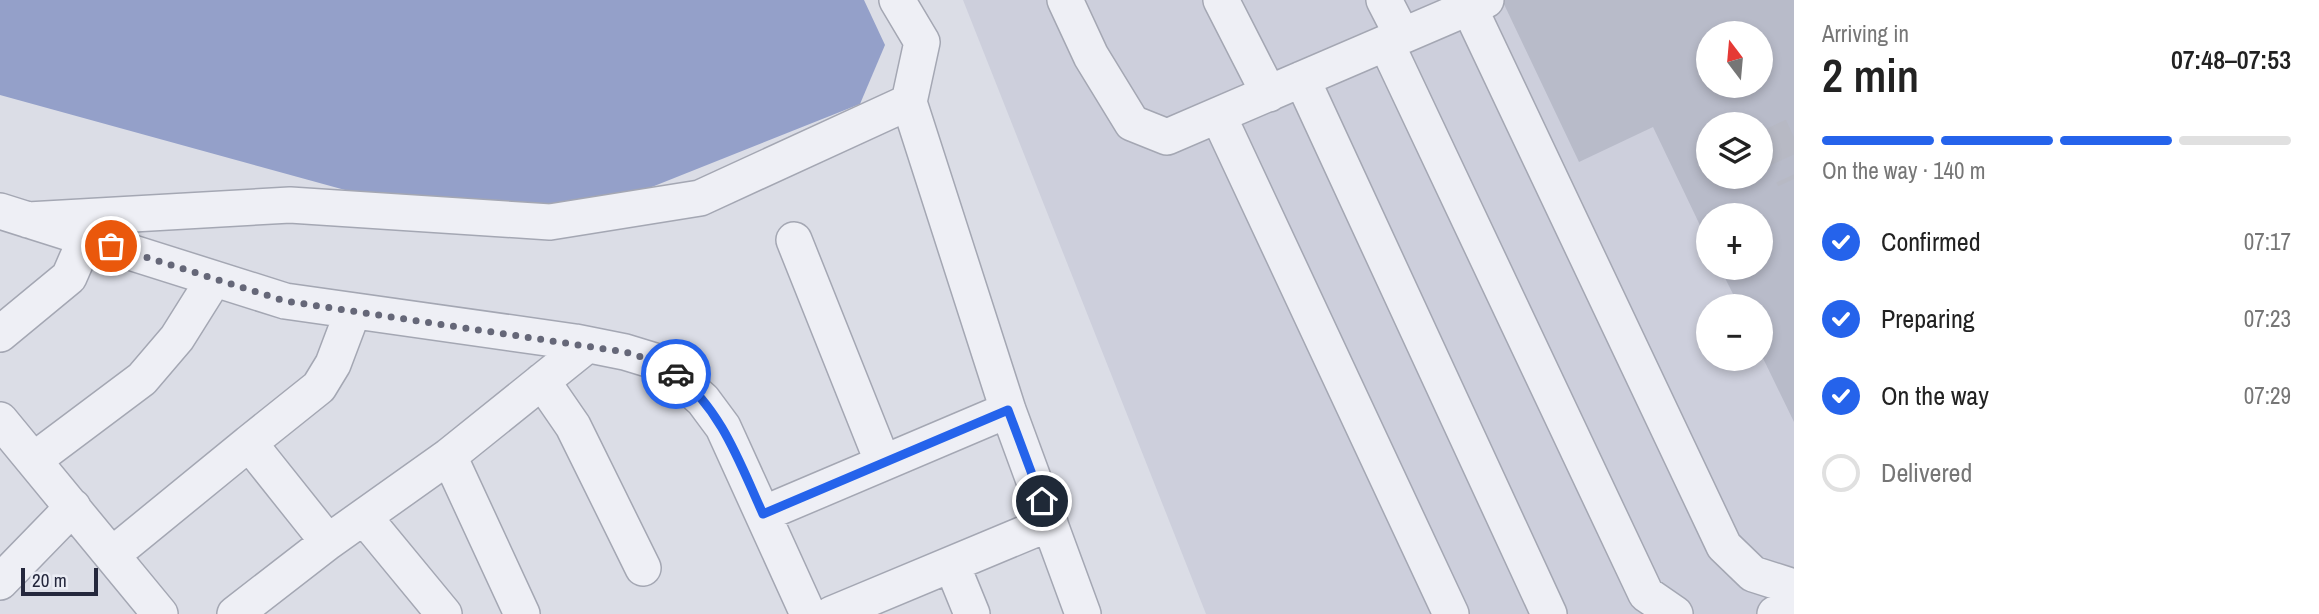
<!DOCTYPE html>
<meta charset="utf-8">
<style>
body{margin:0;font-family:"Archivo Narrow",sans-serif;background:#f6f6f6;color:#222;height:100vh;display:flex;flex-direction:column;font-size:26px;white-space:nowrap}
*{box-sizing:border-box;margin:0}
p{font-size:23px;color:#767676}
.icon{flex:none;width:38px;height:38px;fill:none;stroke:currentColor;stroke-width:2;stroke-linecap:round;stroke-linejoin:round}
.map{position:relative;flex:1;overflow:hidden}
.sheet{display:flex;flex-direction:column;background:#fff;width:525px}
.sheet>*{flex:none}
.needle{width:46px;rotate:344deg}
.fabs{position:absolute;left:1696px;top:21px;display:grid;gap:14px}
.fabs a{display:grid;place-items:center;width:77px;height:77px;border-radius:50%;background:#fff;box-shadow:0 4px 10px #0003;font-size:35px}
.scale{position:absolute;left:21px;bottom:18px;width:77px;box-sizing:border-box;padding-left:7px;border:4px solid #25283d;border-top:0;font-size:19px;line-height:24px;white-space:nowrap;color:#25283d;-webkit-text-stroke:5px #eaecf4;paint-order:stroke}
.pin{position:absolute;display:grid;place-items:center;width:60px;height:60px;color:#fff;margin:-30px;border:4px solid #fff;border-radius:50%;box-shadow:0 2px 7px #0007}
.courier{position:absolute;display:grid;place-items:center;width:70px;height:70px;margin:-35px;border:5px solid #2563eb;border-radius:50%;background:#fff;color:#222;box-shadow:0 2px 9px #0007}
.headline em{font-style:normal;font-weight:600}
.headline div{display:flex;flex-direction:column-reverse}
.headline{display:flex;align-items:center;justify-content:space-between;height:119px;padding:0 28px}
h1{font-size:46px;font-weight:600;line-height:52px}
.bar{display:grid;grid-template-columns:repeat(4,1fr);gap:10px 7px;align-content:center;height:84px;padding:0 28px}
.bar i{height:9px;border-radius:5px;background:#e0e0e0}
.bar .on{background:#2563eb}
.bar p{grid-column:span 4}
ol{padding:0 28px;list-style:none}
li{display:flex;align-items:center;gap:21px;height:77px}
li p{margin-inline-start:auto}
li .icon{padding:7px;border-radius:50%;background:#2563eb;color:#fff;stroke-width:4}
li:last-child{color:#767676}
li i{width:38px;height:38px;border:4px solid #e0e0e0;border-radius:50%}
main{display:flex;flex:1;min-height:0}
.map>svg:first-child{display:block}
</style>
<main>
<div class="map">
<svg width="1794" height="614" viewBox="0 0 1794 614">
<rect width="100%" height="100%" fill="#dbdde6"/>
<!-- built -->
<path fill="#cdcfdc" fill-rule="evenodd" d="M963,0H1794V614H1206ZM1708,33H1760V86H1708ZM1708,124H1760V177H1708ZM1708,215H1760V268H1708ZM1708,306H1760V359H1708Z"/>
<!-- water -->
<path fill="#94a0c9" d="M0,0H864L885,45L860,104L594,210L407,207L0,95Z"/>
<!-- building -->
<path fill="#b8bbc9" fill-rule="evenodd" d="M1502,0H1794V422L1760,352V306H1739L1720,268H1760V215H1708V242L1653,127L1579,162ZM1708,33H1760V86H1708ZM1708,124H1760V177H1708Z"/>
<g fill="none" stroke-linecap="round" stroke-linejoin="round">
<!-- minor-tunnel -->
<path stroke="#b7b9c4" stroke-width="35" stroke-dasharray="35 18" stroke-linecap="butt" d="M1770,127L1794,179"/>
<!-- minor casing -->
<g stroke="#a4a7b3" stroke-width="38">
<path id="minor" d="M1065,0L1091,56L1132,123L1167,137L1486,0
M1221,0L1269,94
M1384,0L1402,35
M1469,7L1724,546L1753,574L1794,587
M1386,43L1646,594L1675,614
M1302,79L1549,614
M909,102L1008,410L1083,614
M1218,115L1451,614
M0,211L285,301L575,342L625,352L661,363L703,400L723,427L808,614
M28,220L290,205L550,222L700,198L909,102L922,42L897,0
M794,240L883,463
M0,334L69,277L86,238
M542,381L573,426L643,568
M0,420L160,614
M449,456L522,614
M34,460L142,379L177,338L214,279
M763,514L1008,410
M364,517L444,614
M328,542L249,443L319,387L333,364L353,311
M112,555L249,443
M952,565L972,614
M0,582L73,507
M235,614L328,542L449,456L587,345
M832,614L1050,523
M1775,614L1794,603"/>
</g>
<!-- minor -->
<use href="#minor" stroke="#eeeff5" stroke-width="35"/>
</g>
<g fill="none" stroke-linecap="round" stroke-linejoin="round">
<!-- done -->
<path stroke="#656778" stroke-width="7" stroke-dasharray="0 12.6" d="M111,246L285,301L625,352L661,363L676,374"/>
<!-- route -->
<path stroke="#2563eb" stroke-width="9" d="M676,374C722,410 740,464 763,514L1008,410L1042,501"/>
</g>
</svg>
<div class="fabs">
<a><svg class="needle" viewBox="-14 -14 28 28"><path d="M0-13l5 13h-10z" fill="#e53935"/><path d="M0 13l5-13h-10z" fill="#767676"/></svg></a>
<a><svg class="icon" aria-label="layers" viewBox="0 0 24 24"><path d="M12 4l9 5-9 5-9-5zM3 14l9 5 9-5"/></svg></a>
<a>+</a>
<a>−</a>
</div>
<div class="scale">20 m</div>
<div class="pin" style="left:111px;top:246px;background:#ea580c"><svg class="icon" aria-label="bag" viewBox="0 0 24 24"><path d="M5 8h14l-1 12H6zM9 8a3 3 0 0 1 6 0"/></svg></div>
<div class="pin" style="left:1042px;top:501px;background:#1f2937"><svg class="icon" aria-label="home" viewBox="0 0 24 24"><path d="M3 11l9-7 9 7M6 9v11h12V9"/></svg></div>
<div class="courier" style="left:676px;top:374px"><svg class="icon" aria-label="car" viewBox="0 0 24 24"><path d="M5 17H2v-5l4-1 3-4h7l3 4 3 1v5h-3M9 17h6M6 11h13"/><circle cx="7" cy="17" r="2"/><circle cx="17" cy="17" r="2"/></svg></div>
</div>
<section class="sheet">
<div class="headline"><div><h1>2 min</h1><p>Arriving in</p></div><em>07:48–07:53</em></div>
<div class="bar"><i class="on"></i><i class="on"></i><i class="on"></i><i></i><p>On the way · 140 m</p></div>
<ol>
<li><svg class="icon" aria-label="check" viewBox="0 0 24 24"><path d="M5 12l5 5 9-10"/></svg>Confirmed<p>07:17</p></li>
<li><svg class="icon" aria-label="check" viewBox="0 0 24 24"><path d="M5 12l5 5 9-10"/></svg>Preparing<p>07:23</p></li>
<li><svg class="icon" aria-label="check" viewBox="0 0 24 24"><path d="M5 12l5 5 9-10"/></svg>On the way<p>07:29</p></li>
<li><i></i>Delivered</li>
</ol>
</section>
</main>
